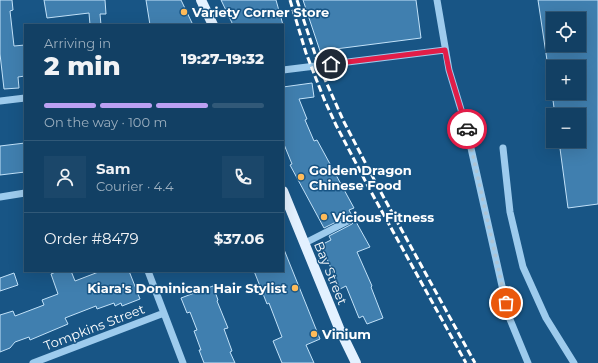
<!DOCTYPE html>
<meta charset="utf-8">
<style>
body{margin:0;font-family:Montserrat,sans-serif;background:#1b476a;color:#f1f3f6;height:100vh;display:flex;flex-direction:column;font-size:15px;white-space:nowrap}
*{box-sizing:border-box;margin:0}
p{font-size:13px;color:#9cafbf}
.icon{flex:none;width:22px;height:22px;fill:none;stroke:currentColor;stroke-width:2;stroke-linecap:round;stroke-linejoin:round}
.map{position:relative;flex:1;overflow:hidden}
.sheet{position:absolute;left:24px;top:24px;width:260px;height:248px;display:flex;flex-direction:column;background:#124064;border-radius:0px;box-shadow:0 4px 16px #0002,0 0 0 1px #315978}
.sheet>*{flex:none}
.controls{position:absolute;left:546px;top:12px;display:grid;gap:8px}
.controls a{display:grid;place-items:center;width:40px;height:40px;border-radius:0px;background:#124064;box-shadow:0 4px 16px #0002,0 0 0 1px #315978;font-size:20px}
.pin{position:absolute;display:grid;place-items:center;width:34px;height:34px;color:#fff;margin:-17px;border:2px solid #fff;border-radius:50%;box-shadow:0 1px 4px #0007}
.courier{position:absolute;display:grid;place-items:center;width:40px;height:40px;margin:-20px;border:3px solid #e11d48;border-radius:50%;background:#fff;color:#222;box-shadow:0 1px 5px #0007}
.headline em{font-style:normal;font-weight:800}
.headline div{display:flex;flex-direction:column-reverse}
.headline{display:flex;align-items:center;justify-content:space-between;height:68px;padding:0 20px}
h1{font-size:26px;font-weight:800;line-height:30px}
.bar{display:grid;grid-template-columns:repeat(4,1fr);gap:6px 4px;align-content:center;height:48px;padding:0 20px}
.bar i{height:5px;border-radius:3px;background:#315978}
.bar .active{background:#bca0f2}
.bar p{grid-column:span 4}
.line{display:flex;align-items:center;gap:10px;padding:0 20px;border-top:1px solid #315978}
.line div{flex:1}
.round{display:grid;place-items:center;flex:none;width:42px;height:42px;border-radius:0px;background:#1b476a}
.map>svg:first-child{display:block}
</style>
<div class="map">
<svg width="598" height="363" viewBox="0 0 598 363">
<rect width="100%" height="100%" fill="#185585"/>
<!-- building -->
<path fill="#407faf" stroke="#c2e2f9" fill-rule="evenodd" d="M0,0H12L13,10L10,11L14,46L25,45V76L18,77L19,88L4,89L0,54Z
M44,0H105L106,14H100L101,25H90L89,13L47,18Z
M146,0H181L193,25H150Z
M221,0H276L283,25H233Z
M303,0H416L421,38L320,51Z
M538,0H598V204L568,208L559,141H579V115H555L552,93H579V67H548ZM553,19H579V45H553Z
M312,83L314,97L299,99L307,119L305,120L314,141L317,140L354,208L349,210L352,216H348L324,228L290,165L292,164L283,142V87Z
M25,143V172L0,175V146Z
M355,220L370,247L357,252L372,286L371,287L383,318L367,324L363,316L359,318L346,286L340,289L321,245L331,240L329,236L352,224Z
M283,247L320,339L306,345L314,363H282L273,341L282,337L269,303L267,304L254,271H283Z
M58,271H71L75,281L101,271H129L140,299L122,306L121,303L115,306L114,303L97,309L96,306L65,318L68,324L30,340L29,337L15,342L10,348L0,352V315L13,311L15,316L44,305L42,300L58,294L51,274Z
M14,273L18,285L0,291V278Z
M213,286L218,300L217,301L228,328L224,329L232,351L230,352L235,363H204L199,350H201L194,331L197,330L190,312L187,313L181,298Z"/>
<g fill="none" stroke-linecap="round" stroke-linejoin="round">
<!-- minor -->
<path stroke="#9dcbed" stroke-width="7" d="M437,0L449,70L466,126L509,317L528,363
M283,70L445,50
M0,101L25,98
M503,148L510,212L523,267L546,318L574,363
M0,197L25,193
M305,243L350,220
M148,271L183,363
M33,363L164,313"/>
<!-- major -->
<path stroke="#e3f1ff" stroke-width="10" d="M201,0L213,25
M283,191L339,328L356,363"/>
<!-- rail -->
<path stroke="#fff" stroke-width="3" stroke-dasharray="7 3" stroke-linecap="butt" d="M290,0L306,53L324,99L336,125L370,190L466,363
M297,0L319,66L344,122L378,187L475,363"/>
</g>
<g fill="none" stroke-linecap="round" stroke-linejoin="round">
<!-- done -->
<path stroke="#aec4d4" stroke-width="4" stroke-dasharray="0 7.2" d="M467,129L506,303"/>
<!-- route -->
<path stroke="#e11d48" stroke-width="5" d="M331,64L445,50L449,70L467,129"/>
</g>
<!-- markers -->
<g fill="#ffbb59" stroke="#185585" stroke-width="1.5">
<circle cx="184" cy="12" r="4"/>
<circle cx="301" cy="177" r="4"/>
<circle cx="324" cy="217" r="4"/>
<circle cx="295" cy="288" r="4"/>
<circle cx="314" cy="334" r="4"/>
</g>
<g text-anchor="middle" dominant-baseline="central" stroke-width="3" stroke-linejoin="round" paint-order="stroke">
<!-- poi labels -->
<g font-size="13" font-weight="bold" fill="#fff" stroke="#185585" text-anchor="start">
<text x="192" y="12">Variety Corner Store</text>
<text x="309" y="170">Golden Dragon<tspan x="309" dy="15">Chinese Food</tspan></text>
<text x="332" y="217">Vicious Fitness</text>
<text x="287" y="288" text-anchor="end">Kiara's Dominican Hair Stylist</text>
<text x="322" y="334">Vinium</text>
</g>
<!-- street labels -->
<g font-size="13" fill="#fff" stroke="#185585">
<text transform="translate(331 273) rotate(68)">Bay Street</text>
<text transform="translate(94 327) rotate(-21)">Tompkins Street</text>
</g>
</g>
</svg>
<div class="controls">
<a><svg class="icon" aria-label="locate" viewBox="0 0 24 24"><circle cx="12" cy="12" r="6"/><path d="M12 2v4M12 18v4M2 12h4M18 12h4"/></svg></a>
<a>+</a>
<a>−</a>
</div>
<div class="pin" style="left:506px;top:303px;background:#ea580c"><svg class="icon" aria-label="bag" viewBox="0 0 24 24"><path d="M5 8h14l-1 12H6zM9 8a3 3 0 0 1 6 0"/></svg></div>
<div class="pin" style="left:331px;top:64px;background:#1f2937"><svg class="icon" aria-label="home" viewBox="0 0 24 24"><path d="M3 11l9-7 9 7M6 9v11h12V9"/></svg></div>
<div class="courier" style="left:467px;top:129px"><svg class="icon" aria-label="car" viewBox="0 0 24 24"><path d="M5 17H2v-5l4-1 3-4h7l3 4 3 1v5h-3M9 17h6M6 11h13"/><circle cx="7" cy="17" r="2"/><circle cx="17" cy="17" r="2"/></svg></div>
<section class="sheet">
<div class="headline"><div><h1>2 min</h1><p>Arriving in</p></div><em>19:27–19:32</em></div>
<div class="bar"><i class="active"></i><i class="active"></i><i class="active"></i><i></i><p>On the way · 100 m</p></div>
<div class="line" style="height:72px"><a class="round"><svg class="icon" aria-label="person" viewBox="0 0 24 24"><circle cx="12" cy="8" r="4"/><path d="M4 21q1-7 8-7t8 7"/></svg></a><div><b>Sam</b><p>Courier · 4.4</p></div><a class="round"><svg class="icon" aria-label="phone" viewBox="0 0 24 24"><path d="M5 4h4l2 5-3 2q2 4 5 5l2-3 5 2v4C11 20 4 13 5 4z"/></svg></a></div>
<div class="line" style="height:52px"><div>Order #8479</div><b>$37.06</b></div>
</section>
</div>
